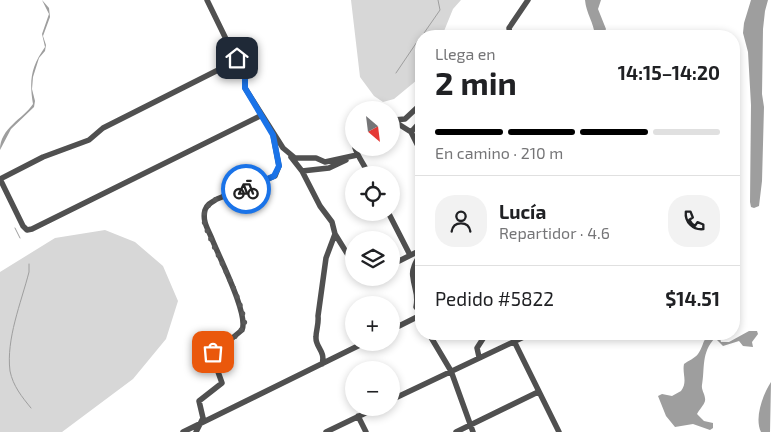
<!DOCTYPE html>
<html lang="es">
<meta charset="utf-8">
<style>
body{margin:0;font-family:"Exo 2",sans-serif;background:#f2f2f2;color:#202124;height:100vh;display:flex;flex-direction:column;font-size:19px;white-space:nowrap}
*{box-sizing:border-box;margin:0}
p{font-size:16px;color:#757577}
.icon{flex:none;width:28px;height:28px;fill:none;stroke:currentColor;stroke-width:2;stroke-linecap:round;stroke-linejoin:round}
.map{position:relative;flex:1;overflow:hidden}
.drawer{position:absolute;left:415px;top:30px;width:325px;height:310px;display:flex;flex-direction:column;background:#fff;border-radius:20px;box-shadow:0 2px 8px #0003}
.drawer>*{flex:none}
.needle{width:32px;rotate:152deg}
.tools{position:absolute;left:345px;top:101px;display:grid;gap:10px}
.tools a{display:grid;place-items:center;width:55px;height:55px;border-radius:50%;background:#fff;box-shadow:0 2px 8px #0003;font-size:25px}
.pin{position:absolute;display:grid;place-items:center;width:42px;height:42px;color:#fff;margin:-21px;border-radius:10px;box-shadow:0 2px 8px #0006}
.courier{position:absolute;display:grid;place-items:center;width:50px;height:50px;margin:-25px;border:4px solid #1a73e8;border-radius:50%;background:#fff;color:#222;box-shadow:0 1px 6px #0007}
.headline em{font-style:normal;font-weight:700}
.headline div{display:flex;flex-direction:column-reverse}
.headline{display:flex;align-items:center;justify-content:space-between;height:85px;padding:0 20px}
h1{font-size:32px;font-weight:700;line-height:38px}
.bar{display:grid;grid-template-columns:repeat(4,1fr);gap:8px 5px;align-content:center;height:60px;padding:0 20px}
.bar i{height:6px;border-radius:4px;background:#e0e0e0}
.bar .selected{background:#000}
.bar p{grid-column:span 4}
.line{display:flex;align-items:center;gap:12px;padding:0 20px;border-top:1px solid #e0e0e0}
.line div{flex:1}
.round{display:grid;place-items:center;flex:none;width:52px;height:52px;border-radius:20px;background:#f2f2f2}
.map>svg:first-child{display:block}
</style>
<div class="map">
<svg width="771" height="432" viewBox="0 0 771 432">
<rect width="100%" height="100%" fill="#fff"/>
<!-- green -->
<path fill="#d7d7d7" d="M351,0H461L453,9L442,36H421V74L417,80L394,99L383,102L374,96L360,77Z
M105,230L135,242L163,266L178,301L166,339L133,379L62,432H0V272L55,238Z"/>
<!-- water -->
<path fill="#9e9e9e" d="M42,0L49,8L50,17L43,36L46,45L45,51L39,58L33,77L32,89L35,101L34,107L11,129L0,150C0,128 23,119 33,104C29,80 31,67 45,47L42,34L49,14Z
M585,0H601L598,9L606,29L603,36H595C594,23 586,13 585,0Z
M751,0H768L765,11L763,29L762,94L764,107L762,181L759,206L754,208L751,207L750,202L751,105L748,52L743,33L744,23Z
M749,331H757L758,334L752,342L753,347L743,346L739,341L723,346L715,338C701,352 705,369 702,385C701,390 706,395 705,401C704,405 699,410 697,414L704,421L713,423V428L710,430L693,424L675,427L666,416L658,396L662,394L672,396L681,391C688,382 682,374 684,364C689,360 694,359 698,354C706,343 701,334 719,334L721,342H729Z
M771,382L770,432H761C754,418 763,394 771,382Z"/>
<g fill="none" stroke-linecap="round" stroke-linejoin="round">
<!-- stream -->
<path stroke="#9e9e9e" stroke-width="1" d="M422,36L440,10L438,0
M396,73L421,36
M15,228L20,238
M29,264V272C21,303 6,339 10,371C13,386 22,397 31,408"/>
<!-- minor -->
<path stroke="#505050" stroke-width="5.5" d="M207,0L226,39L245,69V88L283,148L295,158H316L325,162L357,155
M510,36L509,28L528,0
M392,120L411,132L421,152
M394,120L405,119L421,104
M411,132L421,121
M354,133V143
M355,148C358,157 365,166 369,175
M291,157L302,171L329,168L346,160
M302,171L320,206L332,222L335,234L348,255
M0,179L23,226L27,230L32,229L262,115
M0,179L43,157L89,140L103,128L238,60
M388,212L410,255
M421,253C417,260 411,269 413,277C414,289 419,294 416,307L421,313
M391,265L421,250
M391,330L421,315
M429,334L451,371L473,432
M514,341L559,432
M479,357L477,348L486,334
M322,364C326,351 315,347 316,337C316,330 319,324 318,316L326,258L335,234
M391,400L530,334
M358,416L366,432
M183,432L366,342
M196,432L203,418L199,401L222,383L212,355L242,330C249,315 219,257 212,239C208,229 202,221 205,210C207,204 212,202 217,199L275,176L279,166L273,135
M326,432L376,408
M456,432L538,392"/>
</g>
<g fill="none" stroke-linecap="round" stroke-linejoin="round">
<!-- done -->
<path stroke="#595959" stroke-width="5" stroke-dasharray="0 9" d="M213,352L237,335L245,325C242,296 215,254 205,225C203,220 204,210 208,206C215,196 234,193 246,189"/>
<!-- route -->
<path stroke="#1a73e8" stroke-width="6" d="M237,58L245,69V88L273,135L279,166L274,176L246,189"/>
</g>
</svg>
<div class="tools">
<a><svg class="needle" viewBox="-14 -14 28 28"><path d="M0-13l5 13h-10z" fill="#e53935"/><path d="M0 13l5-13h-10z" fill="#757577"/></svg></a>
<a><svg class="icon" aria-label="locate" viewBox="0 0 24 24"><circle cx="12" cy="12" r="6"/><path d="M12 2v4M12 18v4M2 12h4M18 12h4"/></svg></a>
<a><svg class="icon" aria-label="layers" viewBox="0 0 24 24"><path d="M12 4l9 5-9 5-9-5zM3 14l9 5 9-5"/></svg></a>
<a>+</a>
<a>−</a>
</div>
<div class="pin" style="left:213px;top:352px;background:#ea580c"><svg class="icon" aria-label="bag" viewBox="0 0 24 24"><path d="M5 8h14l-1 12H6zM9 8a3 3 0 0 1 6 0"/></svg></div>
<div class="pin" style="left:237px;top:58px;background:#1f2937"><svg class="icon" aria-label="home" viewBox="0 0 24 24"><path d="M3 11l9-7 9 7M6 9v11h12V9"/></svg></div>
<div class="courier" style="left:246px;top:189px"><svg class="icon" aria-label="bike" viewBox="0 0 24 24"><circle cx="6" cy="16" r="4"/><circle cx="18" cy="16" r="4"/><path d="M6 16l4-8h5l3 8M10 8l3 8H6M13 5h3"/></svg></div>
<section class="drawer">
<div class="headline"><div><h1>2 min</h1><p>Llega en</p></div><em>14:15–14:20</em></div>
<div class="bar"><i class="selected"></i><i class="selected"></i><i class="selected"></i><i></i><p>En camino · 210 m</p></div>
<div class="line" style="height:90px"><a class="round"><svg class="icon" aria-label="person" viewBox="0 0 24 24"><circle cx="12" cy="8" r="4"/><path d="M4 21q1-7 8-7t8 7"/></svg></a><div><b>Lucía</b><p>Repartidor · 4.6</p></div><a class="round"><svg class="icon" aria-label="phone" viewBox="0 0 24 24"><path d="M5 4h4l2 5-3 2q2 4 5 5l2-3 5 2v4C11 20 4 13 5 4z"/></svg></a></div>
<div class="line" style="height:65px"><div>Pedido #5822</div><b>$14.51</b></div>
</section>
</div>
